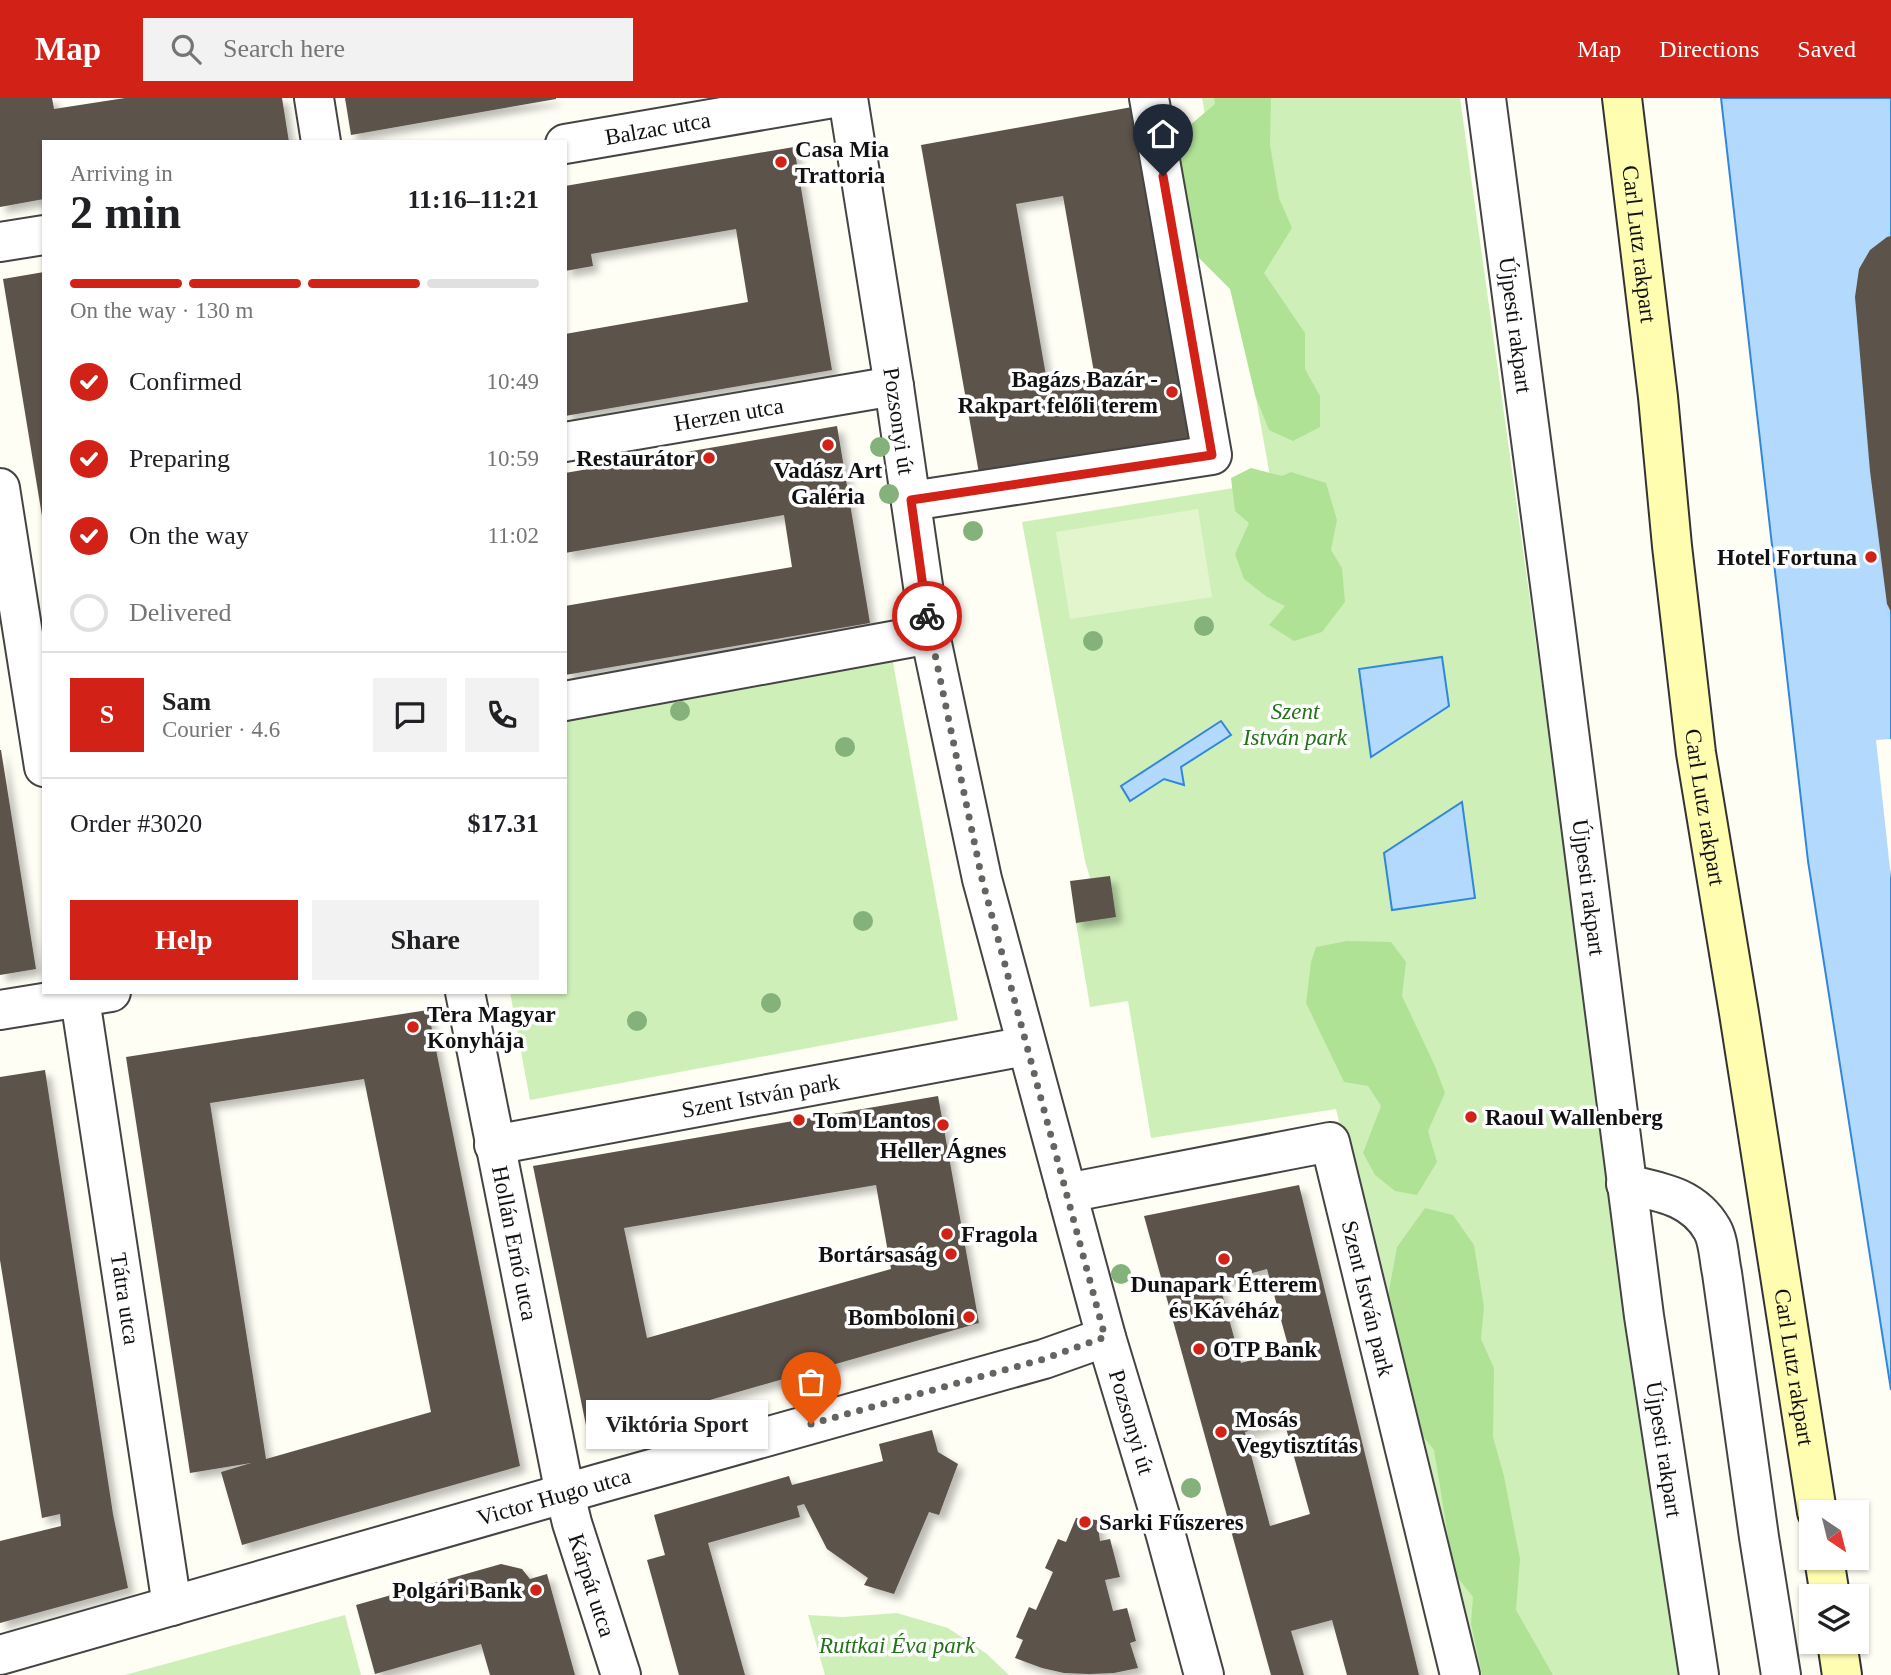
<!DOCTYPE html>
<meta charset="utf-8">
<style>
body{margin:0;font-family:Georgia,serif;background:#f2f2f2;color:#202124;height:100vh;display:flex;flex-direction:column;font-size:26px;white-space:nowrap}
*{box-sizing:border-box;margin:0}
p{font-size:23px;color:#757577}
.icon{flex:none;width:38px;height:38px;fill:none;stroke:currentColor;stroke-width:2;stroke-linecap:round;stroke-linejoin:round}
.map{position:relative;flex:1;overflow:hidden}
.sheet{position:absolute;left:42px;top:42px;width:525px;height:854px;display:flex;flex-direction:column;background:#fff;border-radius:0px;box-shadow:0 2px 5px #0004}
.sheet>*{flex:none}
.needle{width:46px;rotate:145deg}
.tools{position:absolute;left:1799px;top:1402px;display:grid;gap:14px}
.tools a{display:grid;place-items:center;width:70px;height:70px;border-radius:0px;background:#fff;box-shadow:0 2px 5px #0004;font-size:35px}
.pin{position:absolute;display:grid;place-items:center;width:60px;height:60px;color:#fff;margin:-72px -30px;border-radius:50% 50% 50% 0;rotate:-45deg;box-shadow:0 0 7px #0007}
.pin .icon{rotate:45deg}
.courier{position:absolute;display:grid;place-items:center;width:70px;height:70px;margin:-35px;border:5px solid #d22117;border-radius:50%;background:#fff;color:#222;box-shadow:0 2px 9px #0007}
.bubble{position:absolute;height:49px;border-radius:0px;background:#fff;box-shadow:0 2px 5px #0004;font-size:23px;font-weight:800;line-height:49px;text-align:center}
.head em{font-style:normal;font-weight:800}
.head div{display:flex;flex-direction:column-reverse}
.head{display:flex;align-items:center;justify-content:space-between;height:119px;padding:0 28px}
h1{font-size:46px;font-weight:800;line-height:52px}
.bar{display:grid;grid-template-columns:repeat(4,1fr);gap:10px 7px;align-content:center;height:84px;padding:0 28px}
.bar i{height:9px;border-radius:5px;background:#e0e0e0}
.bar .active{background:#d22117}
.bar p{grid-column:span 4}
.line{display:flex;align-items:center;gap:18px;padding:0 28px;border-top:2px solid #e0e0e0}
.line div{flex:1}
.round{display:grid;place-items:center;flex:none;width:74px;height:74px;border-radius:0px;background:#f2f2f2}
ol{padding:0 28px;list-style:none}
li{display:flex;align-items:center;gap:21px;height:77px}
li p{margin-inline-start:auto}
li .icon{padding:7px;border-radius:50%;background:#d22117;color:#fff;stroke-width:4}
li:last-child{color:#757577}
li i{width:38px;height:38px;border:4px solid #e0e0e0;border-radius:50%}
.button{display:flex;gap:14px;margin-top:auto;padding:14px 28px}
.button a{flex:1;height:80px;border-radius:0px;background:#d22117;color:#fff;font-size:28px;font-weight:800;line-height:80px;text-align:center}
.button a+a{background:#f2f2f2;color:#202124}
header{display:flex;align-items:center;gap:42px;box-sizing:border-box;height:98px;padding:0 35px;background:#d22117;color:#fff}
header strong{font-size:33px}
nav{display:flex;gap:38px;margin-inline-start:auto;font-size:24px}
.search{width:490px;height:63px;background:#f2f2f2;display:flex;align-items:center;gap:18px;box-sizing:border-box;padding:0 24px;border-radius:0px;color:#757577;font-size:26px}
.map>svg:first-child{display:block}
</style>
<header>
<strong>Map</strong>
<div class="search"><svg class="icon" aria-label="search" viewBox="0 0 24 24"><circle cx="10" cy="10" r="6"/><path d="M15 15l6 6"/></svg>Search here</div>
<nav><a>Map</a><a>Directions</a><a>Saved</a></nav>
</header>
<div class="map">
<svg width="1891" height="1577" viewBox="0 0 1891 1577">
<defs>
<filter id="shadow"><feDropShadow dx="6" dy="6" stdDeviation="3.5" flood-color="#0004"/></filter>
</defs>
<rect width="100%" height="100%" fill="#fffef5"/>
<!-- green -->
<path fill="#cfefb9" d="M1202,0H1460L1680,1577H1471L1336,1011L1151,1040L1128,903L1090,909L1076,825L1090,780L1085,763L1022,424L1271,384Z
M892,559L958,922L530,1002L510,894H565V620Z
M897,1515L948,1530L987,1556L1009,1577H825L808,1517L843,1519Z
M345,1517L361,1577H125Z"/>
<!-- forest -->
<path fill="#b0e296" d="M1214,0H1271L1270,47L1279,100L1292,130L1264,175L1305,235V271L1320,298V329L1293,343L1269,332L1255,297L1230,191L1198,159L1188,107L1174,64L1176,39L1215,6Z
M1251,370L1282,378L1291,374L1326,385L1337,422L1331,452L1342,470L1345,504L1322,534L1294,543L1269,527L1285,508L1267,499L1244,481L1235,456L1249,425L1235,413L1231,380Z
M1347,843L1391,844L1406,864L1402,898L1435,968L1445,995L1428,1033L1437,1064L1417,1097L1395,1093L1375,1077L1363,1055L1381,1008L1368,988L1344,984L1306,905L1311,864L1316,849Z
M1425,1110L1453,1117L1474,1147L1484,1209L1481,1241L1494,1270L1493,1339L1504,1378L1520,1461L1516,1512L1553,1577H1482L1471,1526L1473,1499L1454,1475L1434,1352L1418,1332L1382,1231L1397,1149Z"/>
<!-- pitch -->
<path fill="#e3f5cc" d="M1198,411L1212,499L1070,521L1056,434Z"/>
<!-- water -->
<path fill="#b3dafd" stroke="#3287dc" stroke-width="2" d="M1721,0H1891V1292L1808,763Z
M1442,559L1449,608L1371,659L1359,571Z
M1221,623L1231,637L1181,669L1184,687L1164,681L1130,703L1121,688Z
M1462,704L1475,800L1392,812L1384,755Z"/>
<!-- pier -->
<path fill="#fffef5" d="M1891,641V780L1876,642Z"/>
<!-- building -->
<path fill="#5b534c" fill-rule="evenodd" filter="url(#shadow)" d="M0,0H52L54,11L125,0H282L289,44H44V101L0,109Z
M345,0H556V1L351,37Z
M1132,9L1191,344L980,381L921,47ZM1063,98L1095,280L1048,289L1016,106Z
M794,49L832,272L565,318V236L748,204L736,131L591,156L593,168L565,173V88Z
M1891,138V514L1887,506L1870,373L1855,199L1859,171L1870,152L1887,139Z
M44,174V418H42L3,181Z
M837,328L870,525L565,577V508L792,469L784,417L565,455V375Z
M0,652H1L36,871L0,877Z
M1110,778L1116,819L1076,825L1070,783Z
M428,912L520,1368L242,1447L221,1374L251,1365L190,1375L126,959ZM364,981L431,1314L266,1361L210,1005Z
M45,972L113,1416L128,1490L0,1525V1443L61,1428L60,1416L42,1420L0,1162V979Z
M938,998L979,1225L588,1337L533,1068ZM876,1087L891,1171L647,1240L624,1130Z
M1299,1087L1392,1466L1419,1577H1347L1332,1522L1291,1533L1304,1577H1271L1144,1118ZM1267,1171L1289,1251L1241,1265L1219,1184ZM1284,1323L1310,1416L1270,1428L1245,1334Z
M932,1332L938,1354L958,1366L939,1417L929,1414L894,1496L864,1487L868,1480L827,1451L804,1406L797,1408L800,1419L708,1445L745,1577H679L647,1462L665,1457L654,1417L789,1378L792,1387L883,1363L879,1346Z
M1076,1420L1097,1422L1100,1443L1110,1441L1120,1479L1105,1482L1113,1513L1127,1510L1136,1543L1130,1545L1138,1570L1114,1575L1089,1576L1064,1575L1042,1570L1015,1560L1023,1542L1016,1539L1029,1509L1036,1512L1053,1474L1045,1470L1058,1441L1066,1444Z
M501,1466L522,1471L530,1481L547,1476L575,1577H490L481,1546L375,1576L356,1507Z"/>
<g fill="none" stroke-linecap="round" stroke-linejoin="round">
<!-- street casing -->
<g stroke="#444" stroke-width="42">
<g id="street">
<path d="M314,0L321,44"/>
<path id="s1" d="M848,0L894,288L930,536L982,781L1106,1239L1165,1434L1204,1577"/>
<path id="s2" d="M1486,0L1557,540L1644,1218L1699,1577"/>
<path id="s3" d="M565,46L833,0"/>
<path d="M0,144L44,137"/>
<path id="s4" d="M565,344L894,288"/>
<path d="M0,390L44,669"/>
<path d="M911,403L1212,357L1149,0"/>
<path d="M565,603L930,536"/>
<path id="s5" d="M79,894L172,1508"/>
<path id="s6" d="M465,894L565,1396L572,1425L621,1577"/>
<path d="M0,912L111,894"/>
<path id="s7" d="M494,1047L1026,948"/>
<path d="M1626,1086C1660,1094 1693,1098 1712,1131C1719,1143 1719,1162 1722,1175L1759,1439L1781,1577"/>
<path id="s8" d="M1067,1095L1330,1044L1460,1577"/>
<path id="s9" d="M0,1557L601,1385L1044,1261L1106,1239"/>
</g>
</g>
<!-- secondary casing -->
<g stroke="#333" stroke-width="42">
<g id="secondary">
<path id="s10" d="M1622,0L1658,299L1672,448L1696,655L1739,915L1817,1414"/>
<path d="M1824,1460L1830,1498"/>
<path d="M1837,1544L1842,1577"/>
</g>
</g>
<!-- street -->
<use href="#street" stroke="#fff" stroke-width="38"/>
<!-- secondary -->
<use href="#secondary" stroke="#fffeb0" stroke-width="38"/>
</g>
<!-- trees -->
<g fill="#85b17b">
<circle cx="880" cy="349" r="10"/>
<circle cx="889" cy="396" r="10"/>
<circle cx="973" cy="433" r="10"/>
<circle cx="1204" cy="528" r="10"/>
<circle cx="1093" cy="543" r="10"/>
<circle cx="680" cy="613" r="10"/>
<circle cx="845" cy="649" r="10"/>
<circle cx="863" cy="823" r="10"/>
<circle cx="771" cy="905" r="10"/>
<circle cx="637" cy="923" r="10"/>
<circle cx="1121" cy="1176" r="10"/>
<circle cx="1191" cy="1390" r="10"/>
</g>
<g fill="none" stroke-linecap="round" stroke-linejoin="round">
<!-- done -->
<path stroke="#646461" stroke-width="7" stroke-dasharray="0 12.6" d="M811,1326L1044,1261L1105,1239L982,781L927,518"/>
<!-- route -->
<path stroke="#d22117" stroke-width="9" d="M927,518L911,402L1212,357L1163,78"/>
</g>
<!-- markers -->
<g fill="#d22117" stroke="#fff" stroke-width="2.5">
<circle cx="781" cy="64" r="7"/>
<circle cx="1172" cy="294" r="7"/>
<circle cx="828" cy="347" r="7"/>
<circle cx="709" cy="360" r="7"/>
<circle cx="1871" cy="459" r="7"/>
<circle cx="413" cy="929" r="7"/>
<circle cx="1471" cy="1019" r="7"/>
<circle cx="799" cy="1022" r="7"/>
<circle cx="943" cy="1027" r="7"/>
<circle cx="947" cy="1136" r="7"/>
<circle cx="951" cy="1156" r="7"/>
<circle cx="1224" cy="1161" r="7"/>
<circle cx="969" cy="1219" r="7"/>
<circle cx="1199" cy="1251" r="7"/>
<circle cx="1221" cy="1334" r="7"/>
<circle cx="1085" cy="1424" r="7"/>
<circle cx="536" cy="1492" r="7"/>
</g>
<g text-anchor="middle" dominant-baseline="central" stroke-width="7" stroke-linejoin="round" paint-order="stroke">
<!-- street labels -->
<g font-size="23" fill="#111" stroke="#fff">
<text stroke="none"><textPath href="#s3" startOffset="94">Balzac utca</textPath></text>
<text stroke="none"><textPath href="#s10" startOffset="147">Carl Lutz rakpart</textPath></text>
<text stroke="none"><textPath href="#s2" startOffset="229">Újpesti rakpart</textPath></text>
<text stroke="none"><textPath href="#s4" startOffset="166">Herzen utca</textPath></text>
<text stroke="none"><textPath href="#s1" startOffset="327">Pozsonyi út</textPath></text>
<text stroke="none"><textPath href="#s10" startOffset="714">Carl Lutz rakpart</textPath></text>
<text stroke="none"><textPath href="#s2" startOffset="796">Újpesti rakpart</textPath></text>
<text stroke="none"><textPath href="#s7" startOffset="271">Szent István park</textPath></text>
<text stroke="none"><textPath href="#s6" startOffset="256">Hollán Ernő utca</textPath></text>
<text stroke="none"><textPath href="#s5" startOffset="310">Tátra utca</textPath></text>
<text stroke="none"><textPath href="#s8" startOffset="429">Szent István park</textPath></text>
<text stroke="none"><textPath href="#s10" startOffset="1281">Carl Lutz rakpart</textPath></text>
<text stroke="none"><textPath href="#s1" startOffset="1356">Pozsonyi út</textPath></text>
<text stroke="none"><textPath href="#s2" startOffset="1363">Újpesti rakpart</textPath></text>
<text stroke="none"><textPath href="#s9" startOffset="576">Victor Hugo utca</textPath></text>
<text stroke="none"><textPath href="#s6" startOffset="607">Kárpát utca</textPath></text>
</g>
<!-- poi labels -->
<g font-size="23" font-weight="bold" fill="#111" stroke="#fff" text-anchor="start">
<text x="795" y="51">Casa Mia<tspan x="795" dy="26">Trattoria</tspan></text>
<text x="1158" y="281" text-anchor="end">Bagázs Bazár -<tspan x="1158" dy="26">Rakpart felőli terem</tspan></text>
<text x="695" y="360" text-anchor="end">Restaurátor</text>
<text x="828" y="372" text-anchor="middle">Vadász Art<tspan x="828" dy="26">Galéria</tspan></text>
<text x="1857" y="459" text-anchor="end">Hotel Fortuna</text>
<text x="427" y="916">Tera Magyar<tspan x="427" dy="26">Konyhája</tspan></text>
<text x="1485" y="1019">Raoul Wallenberg</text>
<text x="813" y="1022">Tom Lantos</text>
<text x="943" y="1052" text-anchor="middle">Heller Ágnes</text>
<text x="961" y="1136">Fragola</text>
<text x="937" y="1156" text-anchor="end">Bortársaság</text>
<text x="1224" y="1186" text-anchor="middle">Dunapark Étterem<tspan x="1224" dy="26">és Kávéház</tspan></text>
<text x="955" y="1219" text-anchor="end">Bomboloni</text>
<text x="1213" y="1251">OTP Bank</text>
<text x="1235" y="1321">Mosás<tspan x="1235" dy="26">Vegytisztítás</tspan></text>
<text x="1099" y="1424">Sarki Fűszeres</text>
<text x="522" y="1492" text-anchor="end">Polgári Bank</text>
</g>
<!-- park labels -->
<g font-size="23" font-style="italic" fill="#227218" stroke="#fff">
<text x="1295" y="613">Szent<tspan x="1295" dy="26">István park</tspan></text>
<text x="897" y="1547">Ruttkai Éva park</text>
</g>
</g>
</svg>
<div class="tools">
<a><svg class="needle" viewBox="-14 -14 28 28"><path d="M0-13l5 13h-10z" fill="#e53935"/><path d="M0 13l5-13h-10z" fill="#757577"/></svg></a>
<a><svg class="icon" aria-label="layers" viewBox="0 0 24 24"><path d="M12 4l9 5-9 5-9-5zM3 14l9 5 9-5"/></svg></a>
</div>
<div class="pin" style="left:811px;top:1326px;background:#ea580c"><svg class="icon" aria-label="bag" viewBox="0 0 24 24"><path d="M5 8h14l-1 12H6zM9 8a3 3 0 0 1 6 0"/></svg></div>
<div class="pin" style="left:1163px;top:78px;background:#1f2937"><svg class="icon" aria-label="home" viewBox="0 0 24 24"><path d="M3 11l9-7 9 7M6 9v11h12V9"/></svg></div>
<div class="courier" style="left:927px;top:518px"><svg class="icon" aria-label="bike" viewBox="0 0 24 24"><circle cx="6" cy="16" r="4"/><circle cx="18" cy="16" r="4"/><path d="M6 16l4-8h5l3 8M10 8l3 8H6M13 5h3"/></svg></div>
<div class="bubble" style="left:586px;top:1302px;width:182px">Viktória Sport</div>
<section class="sheet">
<div class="head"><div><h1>2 min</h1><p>Arriving in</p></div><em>11:16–11:21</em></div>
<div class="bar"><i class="active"></i><i class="active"></i><i class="active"></i><i></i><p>On the way · 130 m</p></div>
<ol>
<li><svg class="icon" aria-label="check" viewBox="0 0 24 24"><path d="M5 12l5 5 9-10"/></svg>Confirmed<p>10:49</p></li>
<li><svg class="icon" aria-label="check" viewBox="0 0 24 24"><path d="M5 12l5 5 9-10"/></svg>Preparing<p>10:59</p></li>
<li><svg class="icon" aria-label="check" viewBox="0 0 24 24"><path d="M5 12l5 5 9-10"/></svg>On the way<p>11:02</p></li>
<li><i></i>Delivered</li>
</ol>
<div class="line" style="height:126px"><b class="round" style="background:#d22117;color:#fff">S</b><div><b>Sam</b><p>Courier · 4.6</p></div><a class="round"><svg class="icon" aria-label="chat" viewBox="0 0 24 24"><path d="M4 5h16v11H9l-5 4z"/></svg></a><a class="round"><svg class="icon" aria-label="phone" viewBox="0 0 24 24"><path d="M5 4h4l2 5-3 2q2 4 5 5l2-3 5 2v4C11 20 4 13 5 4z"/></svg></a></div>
<div class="line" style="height:91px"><div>Order #3020</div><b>$17.31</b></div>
<div class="button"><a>Help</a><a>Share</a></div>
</section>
</div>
